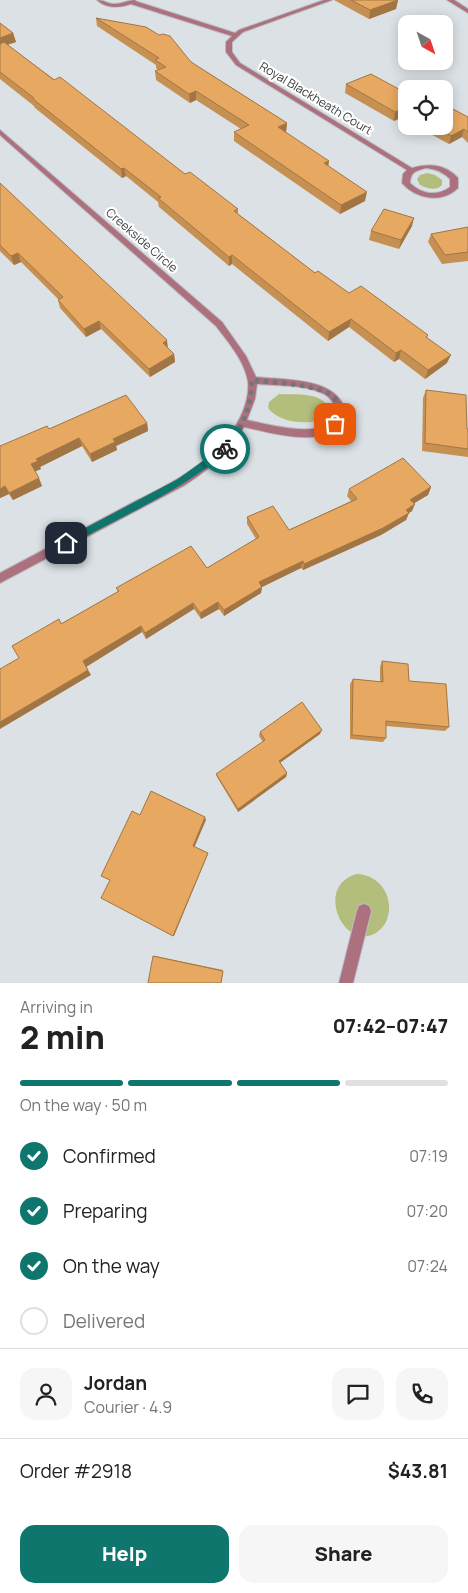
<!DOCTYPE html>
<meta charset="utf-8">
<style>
body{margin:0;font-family:Manrope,sans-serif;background:#f6f6f6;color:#222;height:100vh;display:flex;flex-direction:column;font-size:19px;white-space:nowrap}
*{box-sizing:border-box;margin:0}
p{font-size:16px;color:#767676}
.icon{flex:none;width:28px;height:28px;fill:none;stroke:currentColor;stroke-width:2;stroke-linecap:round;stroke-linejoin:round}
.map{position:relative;height:983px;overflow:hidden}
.side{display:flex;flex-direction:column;background:#fff;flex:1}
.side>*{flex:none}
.needle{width:32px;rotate:140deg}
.buttons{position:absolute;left:398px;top:15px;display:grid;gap:10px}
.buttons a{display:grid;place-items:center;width:55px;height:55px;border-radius:10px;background:#fff;box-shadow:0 2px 12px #0003;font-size:25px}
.pin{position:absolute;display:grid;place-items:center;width:42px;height:42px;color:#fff;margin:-21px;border-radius:10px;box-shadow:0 2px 8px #0006}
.courier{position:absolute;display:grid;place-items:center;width:50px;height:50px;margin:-25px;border:4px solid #0f766e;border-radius:50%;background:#fff;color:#222;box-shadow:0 1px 6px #0007}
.headline em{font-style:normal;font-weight:800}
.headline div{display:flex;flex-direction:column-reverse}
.headline{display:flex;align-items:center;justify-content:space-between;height:85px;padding:0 20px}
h1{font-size:32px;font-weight:800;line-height:38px}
.bar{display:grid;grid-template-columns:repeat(4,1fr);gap:8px 5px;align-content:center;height:60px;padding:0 20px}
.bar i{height:6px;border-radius:4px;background:#e0e0e0}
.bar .active{background:#0f766e}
.bar p{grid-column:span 4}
.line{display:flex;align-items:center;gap:12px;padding:0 20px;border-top:1px solid #e0e0e0}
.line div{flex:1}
.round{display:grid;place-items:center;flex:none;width:52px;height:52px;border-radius:15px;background:#f6f6f6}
ol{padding:0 20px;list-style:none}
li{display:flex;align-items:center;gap:15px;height:55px}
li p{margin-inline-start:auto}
li .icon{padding:5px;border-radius:50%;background:#0f766e;color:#fff;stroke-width:4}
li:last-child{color:#767676}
li i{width:28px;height:28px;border:2px solid #e0e0e0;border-radius:50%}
.cta{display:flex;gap:10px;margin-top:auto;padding:10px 20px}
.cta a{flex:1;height:58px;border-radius:15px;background:#0f766e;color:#fff;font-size:20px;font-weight:800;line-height:58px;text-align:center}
.cta a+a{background:#f6f6f6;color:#222}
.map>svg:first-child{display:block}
</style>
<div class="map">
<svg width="468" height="983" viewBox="0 0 468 983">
<rect width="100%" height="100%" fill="#dbe1e5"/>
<!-- green -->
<path fill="#b4be7c" d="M427,173L435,175L442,180V185C436,191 428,189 420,185L417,179L420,175Z
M279,394C296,395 324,391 330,411L328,417C311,426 280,424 268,408L269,402Z
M357,874C381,875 396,899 386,922C384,926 380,930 376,933C343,952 314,885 357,874Z"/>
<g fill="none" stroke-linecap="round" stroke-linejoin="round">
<!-- street casing -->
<g stroke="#b8bdc0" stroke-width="2">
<path id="street" d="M97,0C104,0 108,4 114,4C122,4 128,0 136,0L135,1L235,33L239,30L324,0H332L243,32L232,42V52L240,63L412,168C429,163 445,164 458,178V188C442,204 416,199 402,183L403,174L407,170L236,65L226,52V42L232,36L131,4C119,8 107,9 97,0ZM426,168C436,169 443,172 450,179V187C437,197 421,194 410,183C411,171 416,171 426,168Z
M447,0H454L468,9V13Z
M0,130L222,322L246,356L256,377C283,380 337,377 345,410C338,454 272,433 244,427C230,453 209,469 185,485L0,583V573C43,550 85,528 128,505C159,489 192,474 217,449C234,433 250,406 248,382C245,361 228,342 216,326L0,135ZM257,384C278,386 306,384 326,395C331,399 336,405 335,411C333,443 266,424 247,420L255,399Z
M364,904L369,906L371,911L353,983H339L357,911L359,906Z"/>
</g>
<!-- street -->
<use href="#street" fill="#ad707e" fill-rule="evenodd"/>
</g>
<!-- wall -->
<path fill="#c79053" d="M334,0H398L396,9L369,19Z
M96,18L191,62L287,123L286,132H285L328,166L365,201L340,214L234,141V132L241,129L196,100L190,103L156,80L155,71L158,70L156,68V65L97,26Z
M0,23L13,33L16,42L7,45L185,174L238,209V214L315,273L349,293L428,335L427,338L447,363L425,379L399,359L394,362L349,327L328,341L232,264L229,266L159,207L158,202L126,176L122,178L35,108L34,106L0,79Z
M346,84L406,93V115L394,121L345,93Z
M468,117V143L462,137L449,144L425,131L426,126H444Z
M0,183L174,354L175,362L150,377L101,329L86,337L60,308L58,300V299L21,262L14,265L0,251Z
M412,226L399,249L369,240L371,231Z
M468,227V261L442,264L428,242L431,234Z
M426,390L467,429H468V457L422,451L423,398Z
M147,423L148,431L116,446L117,450L92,462L82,446L40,467L41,469L35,471L42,486L13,500L9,494L0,498V446L49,429Z
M431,487L428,495L414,503L412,511L409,513L406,520L381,535L303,570L301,568L262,587L261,593L224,616L219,609L201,619L194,609L146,639L142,632L86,667L91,675L19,658L61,624L118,592L116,588L207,568L256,539L247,524V517L289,530L351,501L347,496L349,489Z
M382,661L409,681L449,727L445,731L386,726V738L383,742L350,739V684L353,679L380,682V667Z
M260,732L320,734L280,763L287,773L286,777L238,812L217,777L216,774L263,742L259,736Z
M153,956H155L223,970L221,983Z"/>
<!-- shaded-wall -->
<path fill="#a27644" d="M398,0L396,9L369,19L370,10Z
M13,33L16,42L0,47V38Z
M196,91V100L190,103L189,94Z
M406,107V115L394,121L395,112Z
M287,123L286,132L277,136L278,127Z
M464,129L462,137L449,144L451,136Z
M329,161L328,170L324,163Z
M124,168L126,176L122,178L121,169Z
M367,192L365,201L340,214L341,205Z
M414,218L412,226L399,249L401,240Z
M18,253L21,262L14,265L11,256Z
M232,255V264L229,266V257Z
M351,319L349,327L328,341L329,332Z
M99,321L101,329L86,337L84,329Z
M167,340L168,349L163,343Z
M401,350L399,359L394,362L396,353Z
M174,354L175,362L150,377L149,369Z
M451,355L447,363L425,379L428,370Z
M147,423L148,431L116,446L117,450L92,462L90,454L113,439Z
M79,438L82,446L40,467L41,469L34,472L31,464L36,459Z
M39,478L42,486L13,500L9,493Z
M5,486L9,494L0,498V489Z
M431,487L428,495L408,507L410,500Z
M415,504L412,511L404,516L409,513L406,520L381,535L303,570L304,564L406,510Z
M303,561L301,568L262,587L261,593L224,616V610L259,582Z
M218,602L219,609L201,619L200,613Z
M193,603L194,609L146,639L145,633Z
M141,626L142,632L86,667L83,661Z
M88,670L91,675L0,729V722Z
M322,730L320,734L278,764L279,761Z
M287,773L286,777L238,812V809Z
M205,817L206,820L194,848L193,846Z
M208,853V854L174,936H173Z"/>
<!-- building -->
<path fill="#e7a861" stroke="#a27644" d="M351,0H398L370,10Z
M96,18L146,27L159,35L163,34L170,36L191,62L287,123L278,127L329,161L324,163L367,192L341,205L234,132L249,125L196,91L189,94L155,71L166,67L155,60L159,58Z
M0,23L13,33L0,38Z
M4,42L54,80L60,77L185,174L190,172L238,209L234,211L315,273L318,271L349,293L361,286L428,335L426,337L451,355L428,370L401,350L396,353L351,319L329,332L232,255L229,257L158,198L161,197L124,168L121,169L33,99L34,98L0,72V44Z
M371,74L406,93V107L395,112L346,84Z
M453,109L468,117V132L464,129L451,136L434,126H444V114Z
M0,183L167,340L163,343L174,354L149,369L99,321L84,329L58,300L63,297L18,253L11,256L0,245Z
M384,209L414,218L401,240L371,231Z
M468,227V252L445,255L431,234Z
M426,390L466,395L467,429H468V449L425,443Z
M126,395L147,423L113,439L115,442L90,454L79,438L36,459L38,461L31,464L39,478L9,493L5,486L0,489V446L47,426L49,429Z
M403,458L431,487L410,500L415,504L406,510L409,513L383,528L304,564L303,561L259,582L262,587L224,610L218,602L200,613L193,603L145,633L141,626L83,661L88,670L0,722V669L19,658L12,646L59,619L61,624L119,591L116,588L191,546L207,568L259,537L247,517L273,506L289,530L357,499L349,489Z
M382,661L408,664L409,681L446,684L449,727L386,721V738L352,735L353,679L383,682Z
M302,702L322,730L279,761L287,773L238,809L216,774L265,740L260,732Z
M151,791L205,817L193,846L208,853L173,936L101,898L110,880L101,876L132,811L140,815Z
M153,956L223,971L221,983H148Z"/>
<!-- route -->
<path fill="#0f766e" d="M225,445L229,449L228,451C181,491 123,516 69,545H63V540L178,479Z"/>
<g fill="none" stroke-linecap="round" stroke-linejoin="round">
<!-- done -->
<path stroke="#727678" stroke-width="5" stroke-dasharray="0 9" d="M225,449C243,427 251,408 252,380C272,383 327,383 338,402C343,409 338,417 335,424"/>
</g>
<g text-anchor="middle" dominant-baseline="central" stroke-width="4.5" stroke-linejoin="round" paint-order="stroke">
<!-- far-street labels -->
<g font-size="12" fill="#3a3c3d" stroke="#fff">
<text transform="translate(316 98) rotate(31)">Royal Blackheath Court</text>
<text transform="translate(142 240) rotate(41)">Creekside Circle</text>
</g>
</g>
</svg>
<div class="buttons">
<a><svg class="needle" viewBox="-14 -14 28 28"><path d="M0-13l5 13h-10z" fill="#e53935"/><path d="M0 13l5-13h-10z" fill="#767676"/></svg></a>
<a><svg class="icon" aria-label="locate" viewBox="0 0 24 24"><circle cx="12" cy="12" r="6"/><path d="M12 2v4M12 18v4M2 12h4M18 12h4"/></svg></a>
</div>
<div class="pin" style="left:335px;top:424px;background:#ea580c"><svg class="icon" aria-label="bag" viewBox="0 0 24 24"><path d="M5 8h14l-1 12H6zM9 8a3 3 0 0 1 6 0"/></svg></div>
<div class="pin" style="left:66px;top:543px;background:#1f2937"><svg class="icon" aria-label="home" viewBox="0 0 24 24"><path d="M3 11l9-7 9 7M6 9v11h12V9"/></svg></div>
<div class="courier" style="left:225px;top:449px"><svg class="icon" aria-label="bike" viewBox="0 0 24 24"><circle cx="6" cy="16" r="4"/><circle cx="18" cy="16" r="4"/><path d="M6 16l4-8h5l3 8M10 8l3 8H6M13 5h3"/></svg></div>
</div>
<section class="side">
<div class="headline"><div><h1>2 min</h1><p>Arriving in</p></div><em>07:42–07:47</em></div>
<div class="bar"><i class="active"></i><i class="active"></i><i class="active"></i><i></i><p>On the way · 50 m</p></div>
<ol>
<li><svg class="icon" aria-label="check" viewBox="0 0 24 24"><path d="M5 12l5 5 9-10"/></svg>Confirmed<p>07:19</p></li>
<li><svg class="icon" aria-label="check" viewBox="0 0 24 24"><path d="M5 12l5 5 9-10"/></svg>Preparing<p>07:20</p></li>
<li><svg class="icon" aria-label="check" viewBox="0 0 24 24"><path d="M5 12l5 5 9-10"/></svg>On the way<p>07:24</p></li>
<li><i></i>Delivered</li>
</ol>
<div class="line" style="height:90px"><a class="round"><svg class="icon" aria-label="person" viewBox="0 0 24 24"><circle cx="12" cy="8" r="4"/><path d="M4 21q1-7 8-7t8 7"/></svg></a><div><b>Jordan</b><p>Courier · 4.9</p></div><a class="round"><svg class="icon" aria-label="chat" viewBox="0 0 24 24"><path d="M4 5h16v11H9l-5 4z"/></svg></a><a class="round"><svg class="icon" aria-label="phone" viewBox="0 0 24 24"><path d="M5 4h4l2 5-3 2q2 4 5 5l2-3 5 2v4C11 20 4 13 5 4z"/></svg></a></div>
<div class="line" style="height:65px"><div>Order #2918</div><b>$43.81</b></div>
<div class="cta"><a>Help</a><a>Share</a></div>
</section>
